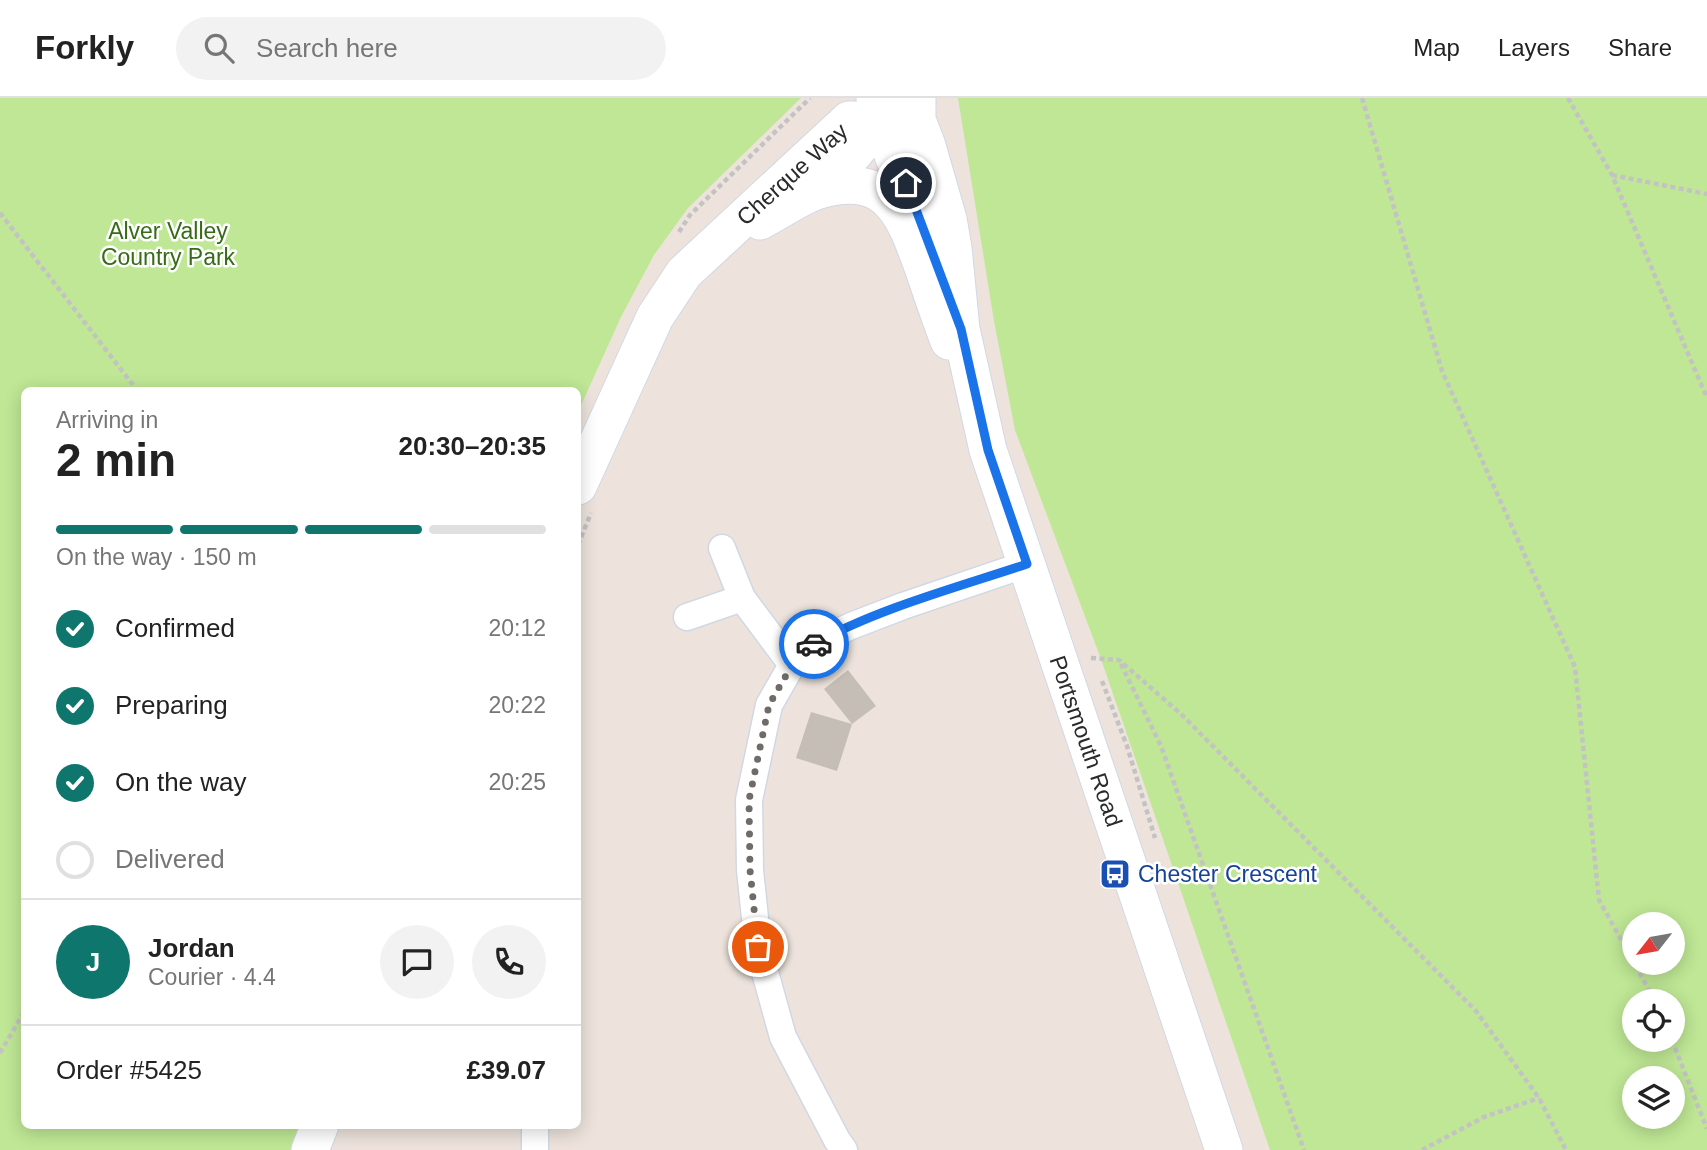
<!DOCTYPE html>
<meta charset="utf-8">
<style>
body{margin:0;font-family:Helvetica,sans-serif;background:#f2f2f2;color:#222;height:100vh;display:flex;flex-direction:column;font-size:26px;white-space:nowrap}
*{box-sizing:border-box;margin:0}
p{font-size:23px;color:#767676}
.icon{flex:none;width:38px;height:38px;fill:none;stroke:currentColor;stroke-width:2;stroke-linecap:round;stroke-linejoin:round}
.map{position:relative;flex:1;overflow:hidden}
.panel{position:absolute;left:21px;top:289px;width:560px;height:742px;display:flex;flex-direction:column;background:#fff;border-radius:10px;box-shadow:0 4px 18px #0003}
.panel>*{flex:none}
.needle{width:46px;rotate:239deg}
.tools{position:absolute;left:1622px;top:814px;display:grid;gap:14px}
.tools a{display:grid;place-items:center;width:63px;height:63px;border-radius:50%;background:#fff;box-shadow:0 4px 18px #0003;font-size:35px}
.pin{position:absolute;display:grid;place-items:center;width:60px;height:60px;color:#fff;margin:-30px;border:4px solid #fff;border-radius:50%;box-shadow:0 2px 7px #0007}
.courier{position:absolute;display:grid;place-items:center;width:70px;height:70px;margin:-35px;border:5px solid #1a73e8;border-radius:50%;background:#fff;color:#222;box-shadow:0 2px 9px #0007}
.summary em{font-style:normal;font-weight:600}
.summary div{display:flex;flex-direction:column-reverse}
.summary{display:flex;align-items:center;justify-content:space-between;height:119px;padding:0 35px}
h1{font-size:46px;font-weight:600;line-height:52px}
.bar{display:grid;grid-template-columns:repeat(4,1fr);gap:10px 7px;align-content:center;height:84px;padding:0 35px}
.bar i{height:9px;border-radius:5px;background:#e0e0e0}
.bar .on{background:#0f766e}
.bar p{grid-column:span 4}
.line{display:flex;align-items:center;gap:18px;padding:0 35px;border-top:2px solid #e0e0e0}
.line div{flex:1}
.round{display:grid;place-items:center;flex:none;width:74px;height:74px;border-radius:37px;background:#f2f2f2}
ol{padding:0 35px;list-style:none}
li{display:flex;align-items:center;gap:21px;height:77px}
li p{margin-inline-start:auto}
li .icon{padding:7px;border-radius:50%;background:#0f766e;color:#fff;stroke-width:4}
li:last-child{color:#767676}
li i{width:38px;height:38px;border:4px solid #e0e0e0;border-radius:50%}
header{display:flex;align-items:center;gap:42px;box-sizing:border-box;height:98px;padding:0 35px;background:#fff;border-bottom:2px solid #e0e0e0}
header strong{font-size:33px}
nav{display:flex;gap:38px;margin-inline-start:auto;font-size:24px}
.search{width:490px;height:63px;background:#f2f2f2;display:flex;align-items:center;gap:18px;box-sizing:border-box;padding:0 24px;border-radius:38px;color:#767676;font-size:26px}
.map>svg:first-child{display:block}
</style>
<header>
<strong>Forkly</strong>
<div class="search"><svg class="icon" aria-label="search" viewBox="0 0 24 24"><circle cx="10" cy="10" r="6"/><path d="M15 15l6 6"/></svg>Search here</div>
<nav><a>Map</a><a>Layers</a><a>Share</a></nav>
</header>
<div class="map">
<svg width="1707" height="1052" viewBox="0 0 1707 1052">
<rect width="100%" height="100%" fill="#ede3dc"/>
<!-- green -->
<path fill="#bfe795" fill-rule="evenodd" d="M0,0H801L688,110L654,157L621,219L578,314V292H24V1027H319L309,1052H0Z
M958,0H1707V1052H1270L1101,561L1015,332L994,223ZM1673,826V864H1634V826ZM1634,903H1673V942H1634ZM1634,980H1673V1018H1634Z"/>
<!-- building -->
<path fill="#c5beb7" d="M848,572L876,608L852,626L837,673L796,660L811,614L852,626L824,591Z"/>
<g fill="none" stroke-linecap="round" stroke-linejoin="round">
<!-- street casing -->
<g stroke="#d1d8e4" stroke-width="29">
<path id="street" d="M722,450L742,500L792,567
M687,519L742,500
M535,1027V1052
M844,1052L837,1042L783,939L758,849L750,772L749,702L769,607L792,567L815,545L851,528L903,508L1027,466"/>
</g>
<!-- secondary casing -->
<g stroke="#d1d8e4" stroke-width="39">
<path id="secondary" d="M875,0L878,20L922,128
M917,0V22L927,48L948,121L953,150L961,231L988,352L1224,1052
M811,95C841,72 873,42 881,4
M760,123C781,112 804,95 827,90C892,75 906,123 924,172C932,196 940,220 949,243
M578,388L655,219L684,175L849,22H917
M310,1052L320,1027"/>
</g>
<!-- path -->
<path stroke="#c3c3c3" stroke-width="4.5" stroke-dasharray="5 3.5" stroke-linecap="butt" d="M1362,0L1442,273L1575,569L1599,802L1655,903
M1568,0L1612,77L1707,300
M1612,77L1707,96
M0,115L137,292
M679,134L690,117L810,0
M578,447L591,415
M1091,560L1119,562L1181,616L1476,913L1539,1000L1566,1052
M1121,566L1161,648L1304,1052
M1102,583L1127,648L1155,740
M1672,942L1707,1031
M0,955L24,914
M1422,1052L1484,1019L1539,1000"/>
<!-- street -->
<use href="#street" stroke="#fff" stroke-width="26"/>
<!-- secondary -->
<use href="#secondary" stroke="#fff" stroke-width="37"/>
</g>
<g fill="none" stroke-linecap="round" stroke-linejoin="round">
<!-- done -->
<path stroke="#6e6b68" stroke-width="7" stroke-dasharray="0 12.6" d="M758,849L750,772L749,702L769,607L792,567L814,546"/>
<!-- route -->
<path stroke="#1a73e8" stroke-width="9" d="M814,546C876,511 958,489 1027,466L988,352L961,231L906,85"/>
</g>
<!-- icons -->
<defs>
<g id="bus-square" transform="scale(1.575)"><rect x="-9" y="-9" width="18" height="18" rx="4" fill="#1a4fb4" stroke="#fff"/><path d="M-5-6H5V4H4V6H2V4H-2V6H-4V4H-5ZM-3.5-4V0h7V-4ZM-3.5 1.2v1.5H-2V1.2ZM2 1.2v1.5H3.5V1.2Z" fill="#fff"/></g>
</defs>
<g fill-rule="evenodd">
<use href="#bus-square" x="1115" y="776"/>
</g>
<g text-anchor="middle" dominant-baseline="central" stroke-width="5" stroke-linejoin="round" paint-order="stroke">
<!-- street labels -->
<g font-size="23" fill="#2a2a2a" stroke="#fff">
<text transform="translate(792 76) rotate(-42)">Cherque Way</text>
<text transform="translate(1086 643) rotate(71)">Portsmouth Road</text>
</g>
<!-- park labels -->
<g font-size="23" fill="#366c16" stroke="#fff">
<text x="168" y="133">Alver Valley<tspan x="168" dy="26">Country Park</tspan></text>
</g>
<!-- transit labels -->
<g font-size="23" fill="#164399" stroke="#fff" text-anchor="start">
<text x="1138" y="776">Chester Crescent</text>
</g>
</g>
</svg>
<div class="tools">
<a><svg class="needle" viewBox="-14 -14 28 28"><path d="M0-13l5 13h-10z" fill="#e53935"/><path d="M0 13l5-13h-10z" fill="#767676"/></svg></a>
<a><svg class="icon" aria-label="locate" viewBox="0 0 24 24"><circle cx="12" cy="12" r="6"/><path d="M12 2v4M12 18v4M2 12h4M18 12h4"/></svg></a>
<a><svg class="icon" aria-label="layers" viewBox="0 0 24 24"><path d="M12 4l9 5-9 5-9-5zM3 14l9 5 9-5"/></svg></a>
</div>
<div class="pin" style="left:758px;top:849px;background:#ea580c"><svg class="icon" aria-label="bag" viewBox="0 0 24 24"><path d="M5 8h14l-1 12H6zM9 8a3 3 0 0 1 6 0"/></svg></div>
<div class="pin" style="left:906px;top:85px;background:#1f2937"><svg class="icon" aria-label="home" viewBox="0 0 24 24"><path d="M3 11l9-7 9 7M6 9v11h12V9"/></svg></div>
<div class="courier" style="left:814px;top:546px"><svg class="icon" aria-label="car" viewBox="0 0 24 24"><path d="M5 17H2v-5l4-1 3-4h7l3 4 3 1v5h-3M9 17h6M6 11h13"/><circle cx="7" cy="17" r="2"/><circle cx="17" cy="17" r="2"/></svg></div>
<section class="panel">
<div class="summary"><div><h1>2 min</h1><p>Arriving in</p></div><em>20:30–20:35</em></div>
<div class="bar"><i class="on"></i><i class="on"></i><i class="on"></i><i></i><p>On the way · 150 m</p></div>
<ol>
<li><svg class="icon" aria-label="check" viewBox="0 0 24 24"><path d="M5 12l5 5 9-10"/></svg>Confirmed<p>20:12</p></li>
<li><svg class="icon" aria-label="check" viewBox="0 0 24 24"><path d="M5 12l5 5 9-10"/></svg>Preparing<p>20:22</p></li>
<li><svg class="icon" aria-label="check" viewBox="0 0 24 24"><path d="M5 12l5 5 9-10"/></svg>On the way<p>20:25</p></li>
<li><i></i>Delivered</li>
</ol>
<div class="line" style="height:126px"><b class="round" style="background:#0f766e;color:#fff">J</b><div><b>Jordan</b><p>Courier · 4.4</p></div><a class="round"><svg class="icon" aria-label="chat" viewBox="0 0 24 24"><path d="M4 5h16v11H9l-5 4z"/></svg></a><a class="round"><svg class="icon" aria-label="phone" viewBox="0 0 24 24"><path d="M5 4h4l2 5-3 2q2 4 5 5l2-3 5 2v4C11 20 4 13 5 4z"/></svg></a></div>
<div class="line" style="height:91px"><div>Order #5425</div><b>£39.07</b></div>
</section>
</div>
